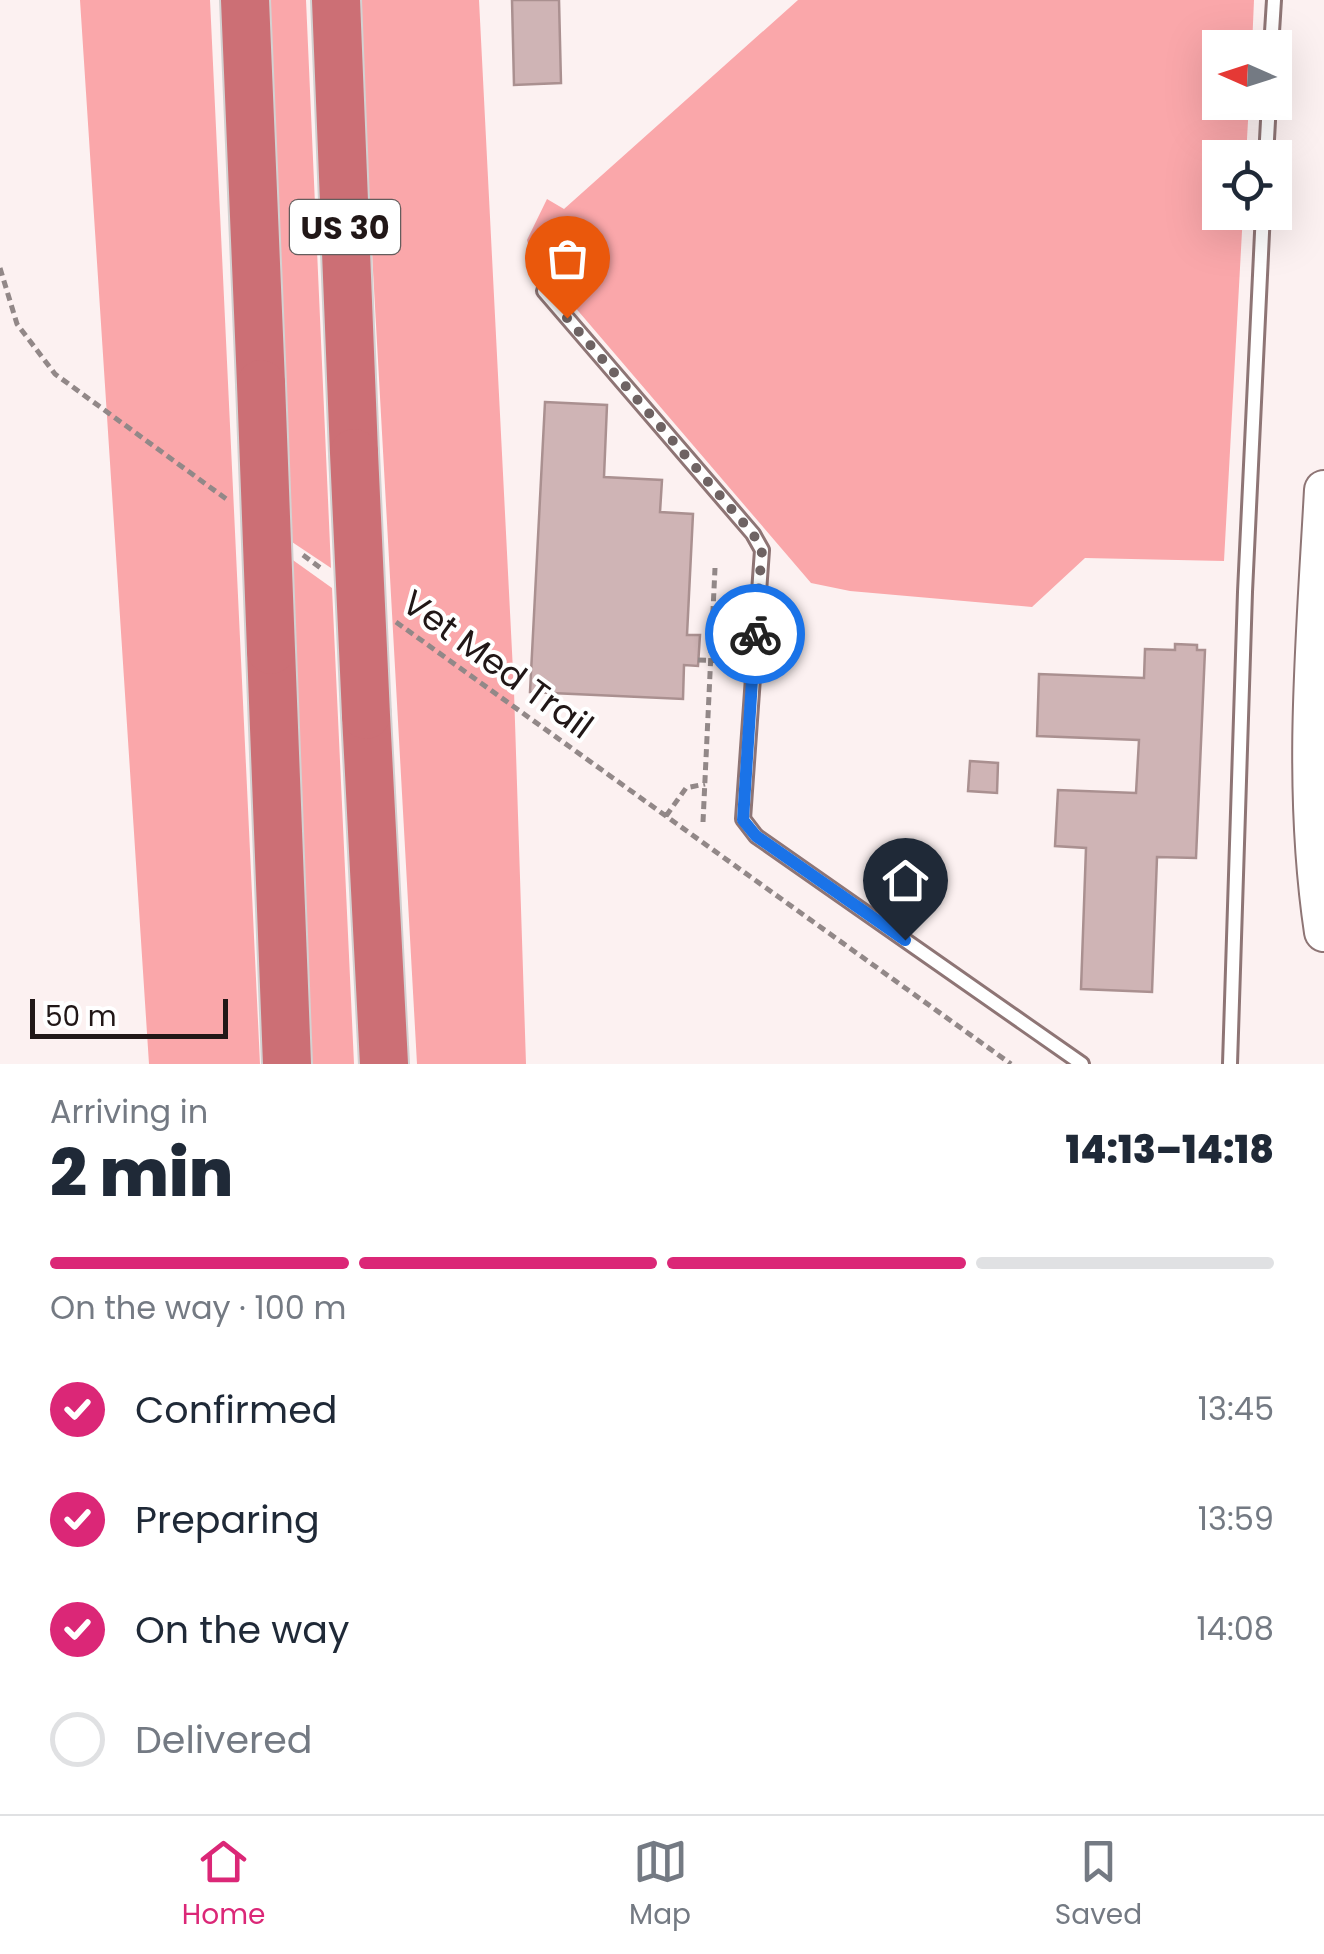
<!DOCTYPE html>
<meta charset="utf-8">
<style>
body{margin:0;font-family:Poppins,sans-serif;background:#f6f6f7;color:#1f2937;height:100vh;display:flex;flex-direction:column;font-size:38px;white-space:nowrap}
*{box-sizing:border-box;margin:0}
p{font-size:32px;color:#747a83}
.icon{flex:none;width:55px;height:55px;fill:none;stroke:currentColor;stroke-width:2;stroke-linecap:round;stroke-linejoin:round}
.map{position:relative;height:1064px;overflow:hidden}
.sheet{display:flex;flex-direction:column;background:#fff;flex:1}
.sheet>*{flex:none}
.needle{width:65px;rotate:273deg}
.tools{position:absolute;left:1202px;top:30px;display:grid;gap:20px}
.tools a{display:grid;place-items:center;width:90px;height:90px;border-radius:0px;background:#fff;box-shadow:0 10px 40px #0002;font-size:50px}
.scale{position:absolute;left:30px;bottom:25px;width:198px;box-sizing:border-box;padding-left:10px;border:5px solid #211717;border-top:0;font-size:28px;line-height:35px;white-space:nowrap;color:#211717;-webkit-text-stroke:8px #fff;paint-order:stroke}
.pin{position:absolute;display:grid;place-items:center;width:85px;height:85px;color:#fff;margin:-102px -42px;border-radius:50% 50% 50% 0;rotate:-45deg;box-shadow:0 0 10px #0007}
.pin .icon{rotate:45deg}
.courier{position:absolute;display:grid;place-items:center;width:100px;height:100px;margin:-50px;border:8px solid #1a73e8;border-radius:50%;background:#fff;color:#222;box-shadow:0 2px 12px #0007}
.summary em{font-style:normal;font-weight:800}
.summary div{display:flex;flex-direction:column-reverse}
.summary{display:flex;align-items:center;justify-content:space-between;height:170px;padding:0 50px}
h1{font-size:65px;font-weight:800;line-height:75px}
.bar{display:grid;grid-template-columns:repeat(4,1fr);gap:15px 10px;align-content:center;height:120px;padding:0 50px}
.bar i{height:12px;border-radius:8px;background:#e0e1e3}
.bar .current{background:#db2777}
.bar p{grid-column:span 4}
ol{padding:0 50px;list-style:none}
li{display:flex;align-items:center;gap:30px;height:110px}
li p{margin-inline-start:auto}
li .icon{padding:10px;border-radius:50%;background:#db2777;color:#fff;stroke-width:4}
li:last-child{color:#747a83}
li i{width:55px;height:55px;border:5px solid #e0e1e3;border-radius:50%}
.tab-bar{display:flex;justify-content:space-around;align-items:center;height:140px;border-top:2px solid #e0e1e3;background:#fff;font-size:28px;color:#747a83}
.tab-bar a{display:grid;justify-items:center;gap:5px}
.tab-bar .current{color:#db2777}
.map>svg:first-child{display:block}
</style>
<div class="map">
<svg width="1324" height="1064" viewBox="0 0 1324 1064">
<rect width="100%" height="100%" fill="#fcf1f1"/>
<!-- green -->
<path fill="#faa7aa" d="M80,0H210L260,1064H149Z
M265,0H306L331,568L289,540Z
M358,0H479L514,691L526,1064H417Z
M798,0H1254L1252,47L1220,48V102L1249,103L1246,157L1220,158V212L1243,213L1224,561L1085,558L1032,607L850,591L811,583L532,257L527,240L547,199L564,209Z
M290,558L332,588L354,1064H312Z"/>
<!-- building -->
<path fill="#cfb4b5" stroke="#aa9090" stroke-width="2.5" d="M512,0H559L561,83L514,85Z
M545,402L607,405L604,477L662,480L660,512L693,514L687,635H700L698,666L684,665L683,699L530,692Z
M1175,644L1197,645V650H1205L1196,858L1157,857L1152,992L1081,989L1086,848L1055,846L1058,790L1136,793L1139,740L1037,736L1039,674L1144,678L1145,649L1175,650Z
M970,761L998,763L997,793L968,791Z"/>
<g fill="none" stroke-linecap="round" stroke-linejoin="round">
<!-- service casing -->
<g stroke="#8e7575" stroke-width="18">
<path id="service" d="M1271,48L1274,0
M1266,158L1269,102
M544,291L753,534L762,550L743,819L756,836L1082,1064
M1230,1064L1245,592L1263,212"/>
</g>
<!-- secondary casing -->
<g stroke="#8e7575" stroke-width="42">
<path id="secondary" d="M1324,490C1316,638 1302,785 1324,932"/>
</g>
<!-- motorway casing -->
<g stroke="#d3d1d1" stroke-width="52">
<path id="motorway" d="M245,0L261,384
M336,0L354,453
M271,650L287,1064
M366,715L384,1064"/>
</g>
<!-- path -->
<path stroke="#928888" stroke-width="5" stroke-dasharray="8 5" stroke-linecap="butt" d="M0,268L17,324L55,374L229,501
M303,555L322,569
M396,622L1011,1064
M698,660L735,661
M666,816L686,788L705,784
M703,822L715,568"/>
<!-- service -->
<use href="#service" stroke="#fff" stroke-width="12"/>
<!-- secondary -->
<use href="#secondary" stroke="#fff" stroke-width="38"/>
<!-- motorway -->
<use href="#motorway" stroke="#cc6f75" stroke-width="48"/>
<!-- motorway-bridge casing -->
<g stroke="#d3d1d1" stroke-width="52" stroke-linecap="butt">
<path id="motorway-bridge" d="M261,384L271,650
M354,453L366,715"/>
</g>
<!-- motorway-bridge -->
<use href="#motorway-bridge" stroke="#cc6f75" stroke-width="48"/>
</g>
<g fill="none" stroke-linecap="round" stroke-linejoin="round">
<!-- done -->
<path stroke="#6e6363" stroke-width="10" stroke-dasharray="0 18" d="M567,318L753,534L762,550L755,634"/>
<!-- route -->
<path stroke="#1a73e8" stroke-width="12" d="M755,634L743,820L756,836L905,940"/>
</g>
<g text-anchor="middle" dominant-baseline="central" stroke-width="8" stroke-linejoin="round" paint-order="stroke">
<!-- shield labels -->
<rect fill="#fff" stroke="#645d5d" stroke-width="2.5" x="290" y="200" width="110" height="54" rx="8"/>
<g font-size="32" font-weight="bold" fill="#211717">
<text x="345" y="227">US 30</text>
</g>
<!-- street labels -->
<g font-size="35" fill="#211717" stroke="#fff">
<text transform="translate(498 664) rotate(36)">Vet Med Trail</text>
</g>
</g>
</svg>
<div class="tools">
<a><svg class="needle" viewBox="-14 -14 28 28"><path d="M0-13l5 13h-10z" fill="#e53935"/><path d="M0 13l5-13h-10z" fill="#747a83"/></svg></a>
<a><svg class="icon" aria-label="locate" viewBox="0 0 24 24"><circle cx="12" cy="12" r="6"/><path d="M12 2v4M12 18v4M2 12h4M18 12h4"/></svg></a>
</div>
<div class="scale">50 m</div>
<div class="pin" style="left:567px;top:318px;background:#ea580c"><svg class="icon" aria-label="bag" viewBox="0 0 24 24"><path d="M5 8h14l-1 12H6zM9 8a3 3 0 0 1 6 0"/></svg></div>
<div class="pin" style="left:905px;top:940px;background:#1f2937"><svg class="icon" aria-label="home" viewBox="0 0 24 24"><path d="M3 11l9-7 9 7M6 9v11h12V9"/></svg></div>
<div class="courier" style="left:755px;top:634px"><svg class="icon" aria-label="bike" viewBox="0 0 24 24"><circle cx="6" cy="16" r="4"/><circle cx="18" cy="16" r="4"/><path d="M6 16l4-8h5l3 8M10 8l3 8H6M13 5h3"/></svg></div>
</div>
<section class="sheet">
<div class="summary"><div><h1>2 min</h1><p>Arriving in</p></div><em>14:13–14:18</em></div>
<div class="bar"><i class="current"></i><i class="current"></i><i class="current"></i><i></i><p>On the way · 100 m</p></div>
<ol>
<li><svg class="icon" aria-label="check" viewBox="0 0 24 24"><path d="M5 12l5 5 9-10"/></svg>Confirmed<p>13:45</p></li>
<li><svg class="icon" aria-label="check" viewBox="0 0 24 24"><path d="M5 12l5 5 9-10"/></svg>Preparing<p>13:59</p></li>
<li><svg class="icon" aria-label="check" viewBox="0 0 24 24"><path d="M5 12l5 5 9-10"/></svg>On the way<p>14:08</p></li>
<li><i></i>Delivered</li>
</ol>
</section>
<nav class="tab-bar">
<a class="current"><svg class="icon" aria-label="home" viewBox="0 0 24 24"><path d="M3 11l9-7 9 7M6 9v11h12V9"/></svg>Home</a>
<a><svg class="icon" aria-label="map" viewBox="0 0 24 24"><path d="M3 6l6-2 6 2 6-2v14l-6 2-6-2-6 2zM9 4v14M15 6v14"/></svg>Map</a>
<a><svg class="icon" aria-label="saved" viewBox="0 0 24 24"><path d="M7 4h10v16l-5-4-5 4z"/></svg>Saved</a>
</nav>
